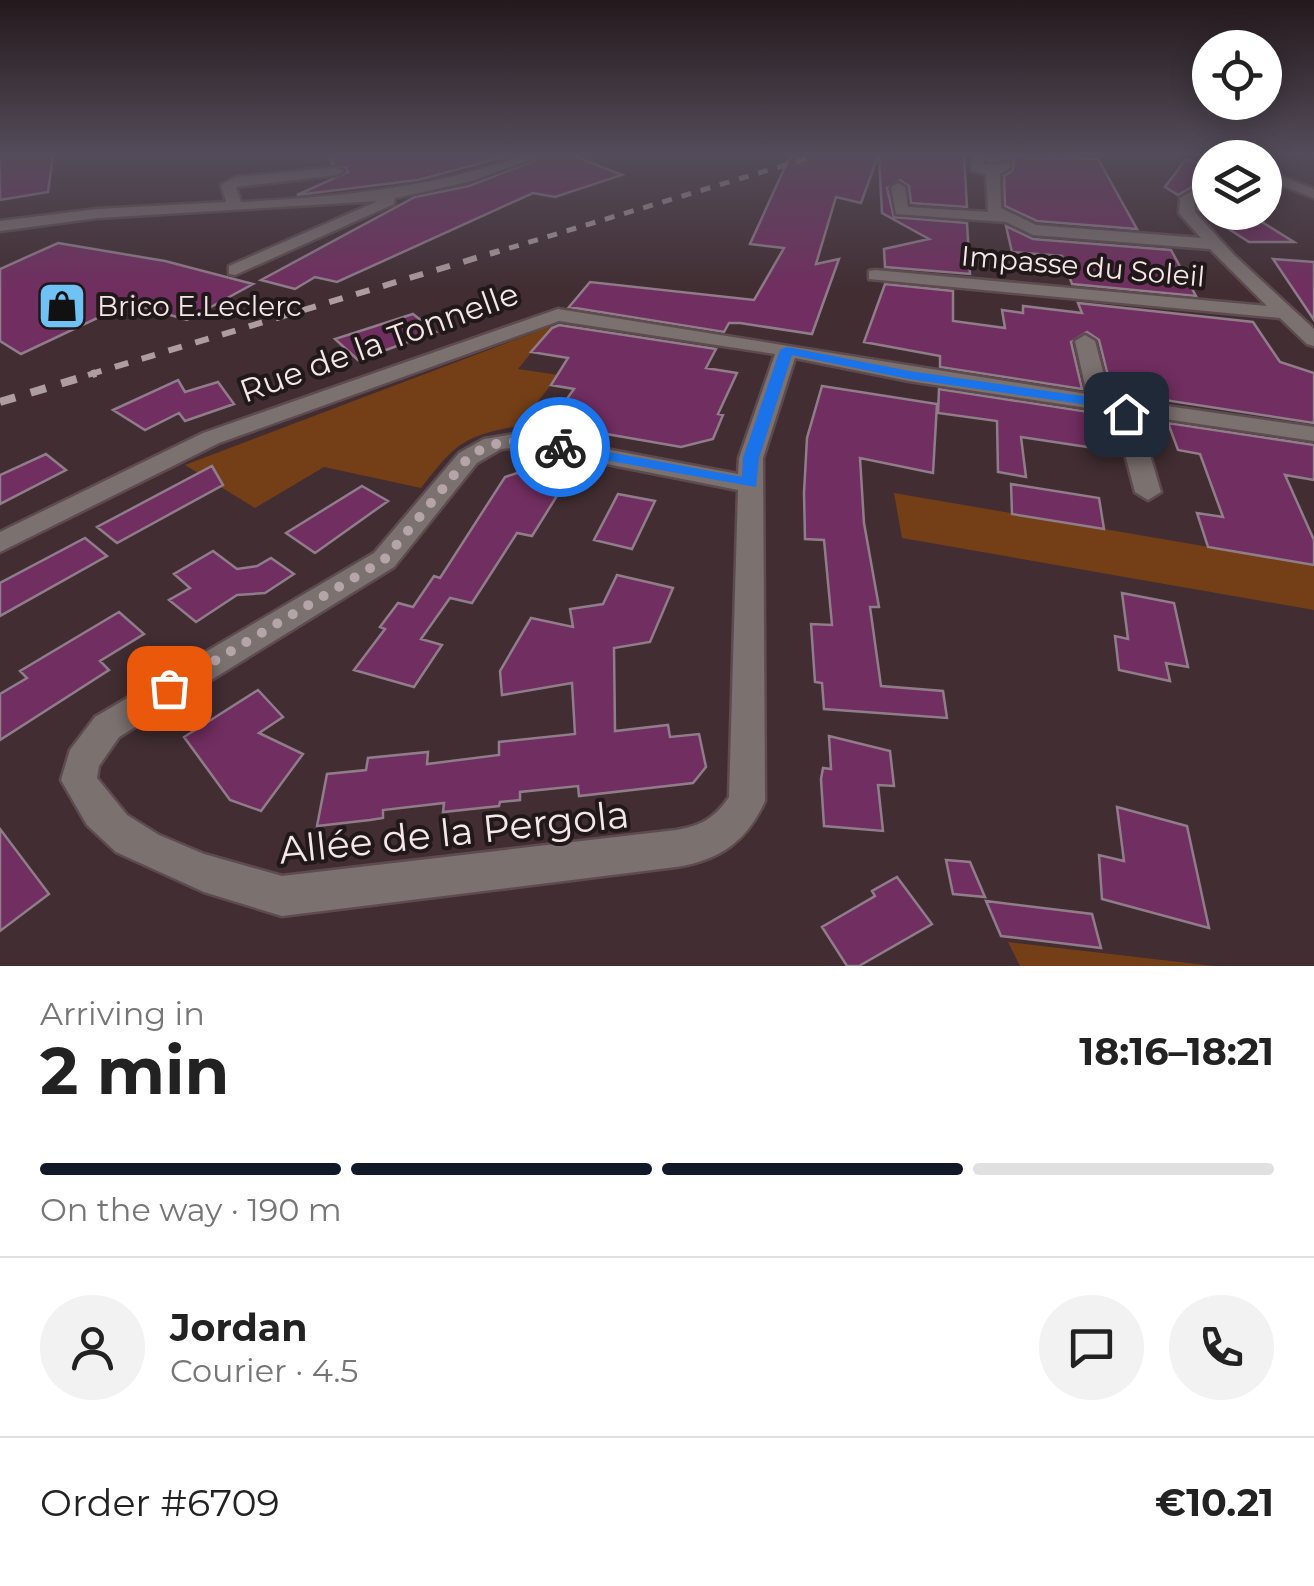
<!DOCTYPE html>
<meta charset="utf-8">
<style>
body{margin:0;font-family:Montserrat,sans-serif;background:#f2f2f2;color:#222;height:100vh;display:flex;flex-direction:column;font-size:38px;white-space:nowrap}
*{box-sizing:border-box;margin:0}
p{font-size:32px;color:#767676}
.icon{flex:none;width:55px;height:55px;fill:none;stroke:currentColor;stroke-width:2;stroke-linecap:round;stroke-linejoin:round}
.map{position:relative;height:966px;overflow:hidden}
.panel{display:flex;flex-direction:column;background:#fff;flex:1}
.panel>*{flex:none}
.controls{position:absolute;left:1192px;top:30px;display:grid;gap:20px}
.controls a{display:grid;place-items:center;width:90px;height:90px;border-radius:50%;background:#fff;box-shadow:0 5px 25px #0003;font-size:50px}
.pin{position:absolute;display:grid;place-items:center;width:85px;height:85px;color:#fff;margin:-42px;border-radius:20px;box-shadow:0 5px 15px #0006}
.courier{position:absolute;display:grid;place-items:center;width:100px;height:100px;margin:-50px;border:8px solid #1a73e8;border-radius:50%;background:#fff;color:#222;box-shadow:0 2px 12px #0007}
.head em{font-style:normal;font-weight:700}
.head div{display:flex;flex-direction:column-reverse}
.head{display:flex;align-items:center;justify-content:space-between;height:170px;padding:0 40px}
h1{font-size:65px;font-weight:700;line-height:75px}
.bar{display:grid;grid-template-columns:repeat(4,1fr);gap:15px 10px;align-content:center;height:120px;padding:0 40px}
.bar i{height:12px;border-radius:8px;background:#e0e0e0}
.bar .on{background:#111827}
.bar p{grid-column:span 4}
.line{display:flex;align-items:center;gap:25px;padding:0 40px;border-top:2px solid #e0e0e0}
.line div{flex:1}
.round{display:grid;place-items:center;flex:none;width:105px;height:105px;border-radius:52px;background:#f2f2f2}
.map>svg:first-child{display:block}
</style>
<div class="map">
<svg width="1314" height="966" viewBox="0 0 1314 966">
<rect width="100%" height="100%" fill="#412d32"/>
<!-- green -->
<path fill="#743f16" d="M554,325L518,369L559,375L518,426C463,436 455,444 421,488L324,467L255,508L185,465Z
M894,493L1314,565V610L902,538Z
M1008,942L1214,966H1020Z"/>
<!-- building -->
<path fill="#712e60" stroke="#907d8a" stroke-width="2.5" d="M0,156H53L48,192L0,200Z
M329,156H508L418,180L297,195L348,172L346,168L332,164Z
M546,156H574L622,175L555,197L533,193L337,282L315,277L295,289L261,280L415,197L469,186Z
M790,156H878L861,203L836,197L816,264L839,259L812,334L740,323H729L724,332L569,307L590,282L754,300L784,248L750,244Z
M879,156H964L967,207L911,203L909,186L900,180L887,188L894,217L967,223L970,274L885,267L884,249L929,239L882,213Z
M989,156L1098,159L1137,229L1037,221L1005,206L1004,176L1012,171L1014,162L1010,158L989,161Z
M1186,159L1210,166L1197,184L1178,195L1165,187Z
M1210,195V212H1246L1294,242H1249L1198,209V202Z
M1006,226L1033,239L1171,250L1196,296L1072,284L1062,256L1012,252Z
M58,243L165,261L253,284L187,320L129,303L21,354L0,341V269Z
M1273,259L1314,262V320Z
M885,284L953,291V321L1005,328L1002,310L1023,313V306L1082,313L1078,303L1253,322L1280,362L1314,373V423L1112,392L1099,340L1087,332L1071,342L1082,389L940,367V356L864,342Z
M413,314L436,332L358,360L335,339Z
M559,325L716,349L706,368L737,373L718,414L723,415L713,439L681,447L549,424L574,389L551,385L568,358L531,352L552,328Z
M178,380L185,392L218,382L234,404L185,421L179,413L145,430L113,410Z
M822,386L937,404L933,473L860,458L864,523L879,607H870L881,686L943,691L947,718L824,709L822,683L815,682L811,624L832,625L824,540L805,539L804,493L807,438Z
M939,389L1102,414L1107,438L1092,436L1094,448L1021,437L1026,477L998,472L997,421L938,413Z
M1168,423L1314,445V480L1285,475L1314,540V565L1208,547L1197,513L1223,517L1200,454L1178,450Z
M46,454L66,470L0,504V475Z
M212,466L223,485L117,543L97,527Z
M517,473L569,484L563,486L532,536L517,533L472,603L450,598L421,639L442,645L414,687L354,670L385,629L380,627L398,603L413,607L434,576L440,578L505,477Z
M1011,484L1099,498L1104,529L1012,514Z
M362,486L388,501L315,553L286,533Z
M618,494L655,501L632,549L594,540Z
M85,538L107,556L0,616V583Z
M213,551L237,569L257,566L271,558L294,574L265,593L237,595L196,622L169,600L190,588L174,574Z
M617,575L673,588L650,642L614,648L615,731L668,725L670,737L699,734L706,767L693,783L579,796L578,786L520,792V800L500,802L499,806L443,812L444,803L383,810V818L370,820L317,826L327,774L366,770L368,758L428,752L427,764L499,755V742L575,734L572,683L502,695L500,671L531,618L573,627L570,609L603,604Z
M1122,593L1174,603L1188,667L1166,663L1170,681L1119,670L1115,636L1128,639Z
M119,612L144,634L100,661L109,670L0,740V694L27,678L20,671Z
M258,690L283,717L259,733L303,754L261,811L230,800L184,737Z
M829,736L890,751L894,786L878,785L883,831L824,826L821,779L823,768L831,769Z
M1117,807L1187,826L1209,928L1102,899L1099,855L1124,861Z
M0,829L49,894L0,931Z
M946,860L970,862L985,897L953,894Z
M897,877L932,924L859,966H847L822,927L875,896L872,891Z
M986,901L1092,914L1101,948L1001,936Z"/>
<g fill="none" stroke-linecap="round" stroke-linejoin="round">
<!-- minor casing -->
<g stroke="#5e4b4f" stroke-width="5">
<path id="minor" d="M522,156H542L468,182L395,198L394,204L235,275L229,274V266L378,201L97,218L0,231V221L97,209L226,202L221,185L236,177L337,167L344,171L337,175L236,187L241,202C338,197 430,188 522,156Z
M973,156H986L983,165L1010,162V168L1000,174L1001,208L1036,225L1201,238L1179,213L1180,198L1210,181V191L1194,200L1195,212L1234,255L1314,329V346L1307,344L1280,318L869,279V271L875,270L1267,306L1210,249L1033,235L1006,222L896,214L891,187L898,183L905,187L908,207L988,212L986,175L971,170Z
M1265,170L1314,189V198L1265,179Z
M558,309L1087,394L1075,341L1085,335L1095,341L1110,398L1314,427V441L1138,415L1161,492L1148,500L1135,492L1114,412L909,381L795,358L763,458L765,801C747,841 720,860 676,867L282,916L204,892L116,852L87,825L61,780L70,750L95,717L374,553L459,453L484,439L521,433L738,474L739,458L775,354L559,321L219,443L0,552V532L203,433ZM521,447L738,490L729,797C715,818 701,826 676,830L282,876L204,854L159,835L127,815L97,778L99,766L119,737L394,567L477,463L501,449Z"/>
</g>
<!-- minor -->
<use href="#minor" fill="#7b716f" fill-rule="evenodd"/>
<!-- rail-far2 -->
<path stroke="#ad9ca0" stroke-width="5" stroke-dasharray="10 10" stroke-linecap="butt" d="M490,254L815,156"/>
<!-- rail-far1 -->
<path stroke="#ad9ca0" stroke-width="6" stroke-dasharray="14 14" stroke-linecap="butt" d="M88,375L499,251"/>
<!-- rail -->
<path stroke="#ad9ca0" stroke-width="8" stroke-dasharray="16 16" stroke-linecap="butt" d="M0,402L96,373"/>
</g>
<!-- sky -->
<linearGradient id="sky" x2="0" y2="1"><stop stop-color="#24191c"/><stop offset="0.53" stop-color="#544c5a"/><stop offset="1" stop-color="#544c5a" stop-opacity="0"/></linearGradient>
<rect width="1314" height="292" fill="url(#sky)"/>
<!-- route -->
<path fill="#1a73e8" d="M787,347L909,371L1124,402L1129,403L1133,414L1126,418L1117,409L909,379L792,355L759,458L756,487L560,452L552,447L560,443L742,477L743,458L780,350Z"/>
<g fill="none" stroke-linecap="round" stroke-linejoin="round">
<!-- done -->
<path stroke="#b5a5a9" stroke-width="10" stroke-dasharray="0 18" d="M169,688L384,560L468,458C498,435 525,441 560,447"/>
</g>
<!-- icons -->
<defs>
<g id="shop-square" transform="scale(2.5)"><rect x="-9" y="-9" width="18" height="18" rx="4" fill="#70c2f4" stroke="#21181a"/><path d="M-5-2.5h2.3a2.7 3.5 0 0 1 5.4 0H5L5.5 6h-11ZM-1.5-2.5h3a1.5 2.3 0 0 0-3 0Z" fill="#111"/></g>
</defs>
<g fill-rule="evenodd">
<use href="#shop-square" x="62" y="306"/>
</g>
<g text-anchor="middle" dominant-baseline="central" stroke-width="8" stroke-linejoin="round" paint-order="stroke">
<!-- far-street labels -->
<g font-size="28" fill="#f4e6e9" stroke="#21181a">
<text transform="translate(1083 266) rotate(5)">Impasse du Soleil</text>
</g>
<!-- far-poi labels -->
<g font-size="28" fill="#f4e6e9" stroke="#21181a" text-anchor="start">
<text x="97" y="306">Brico E.Leclerc</text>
</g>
<!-- street labels -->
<g font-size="32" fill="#f4e6e9" stroke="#21181a">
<text transform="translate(379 342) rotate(-20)">Rue de la Tonnelle</text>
</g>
<!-- near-street labels -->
<g font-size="38" fill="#f4e6e9" stroke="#21181a">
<text transform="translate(454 832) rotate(-6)">Allée de la Pergola</text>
</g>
</g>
</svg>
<div class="controls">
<a><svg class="icon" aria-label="locate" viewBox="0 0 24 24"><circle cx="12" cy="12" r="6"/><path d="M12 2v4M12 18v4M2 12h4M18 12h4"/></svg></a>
<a><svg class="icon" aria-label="layers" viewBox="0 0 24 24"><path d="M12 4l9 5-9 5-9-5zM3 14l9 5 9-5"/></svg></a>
</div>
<div class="pin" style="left:169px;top:688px;background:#ea580c"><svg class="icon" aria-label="bag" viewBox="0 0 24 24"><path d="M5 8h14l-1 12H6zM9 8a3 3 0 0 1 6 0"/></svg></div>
<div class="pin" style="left:1126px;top:414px;background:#1f2937"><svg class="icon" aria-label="home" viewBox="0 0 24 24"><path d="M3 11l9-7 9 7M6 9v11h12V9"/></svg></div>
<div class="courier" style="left:560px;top:447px"><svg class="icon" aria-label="bike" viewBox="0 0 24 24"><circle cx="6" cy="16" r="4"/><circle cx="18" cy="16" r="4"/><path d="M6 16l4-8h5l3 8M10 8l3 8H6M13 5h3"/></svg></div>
</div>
<section class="panel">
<div class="head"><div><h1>2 min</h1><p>Arriving in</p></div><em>18:16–18:21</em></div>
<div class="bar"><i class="on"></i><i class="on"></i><i class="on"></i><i></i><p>On the way · 190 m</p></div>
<div class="line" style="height:180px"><a class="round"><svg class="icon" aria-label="person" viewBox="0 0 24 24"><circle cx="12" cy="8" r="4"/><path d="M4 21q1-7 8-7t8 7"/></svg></a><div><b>Jordan</b><p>Courier · 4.5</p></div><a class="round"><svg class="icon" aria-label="chat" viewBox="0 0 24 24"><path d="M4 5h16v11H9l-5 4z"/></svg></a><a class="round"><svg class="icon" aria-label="phone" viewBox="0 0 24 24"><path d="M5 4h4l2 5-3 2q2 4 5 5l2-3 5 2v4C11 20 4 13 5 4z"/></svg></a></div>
<div class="line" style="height:130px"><div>Order #6709</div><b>€10.21</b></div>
</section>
